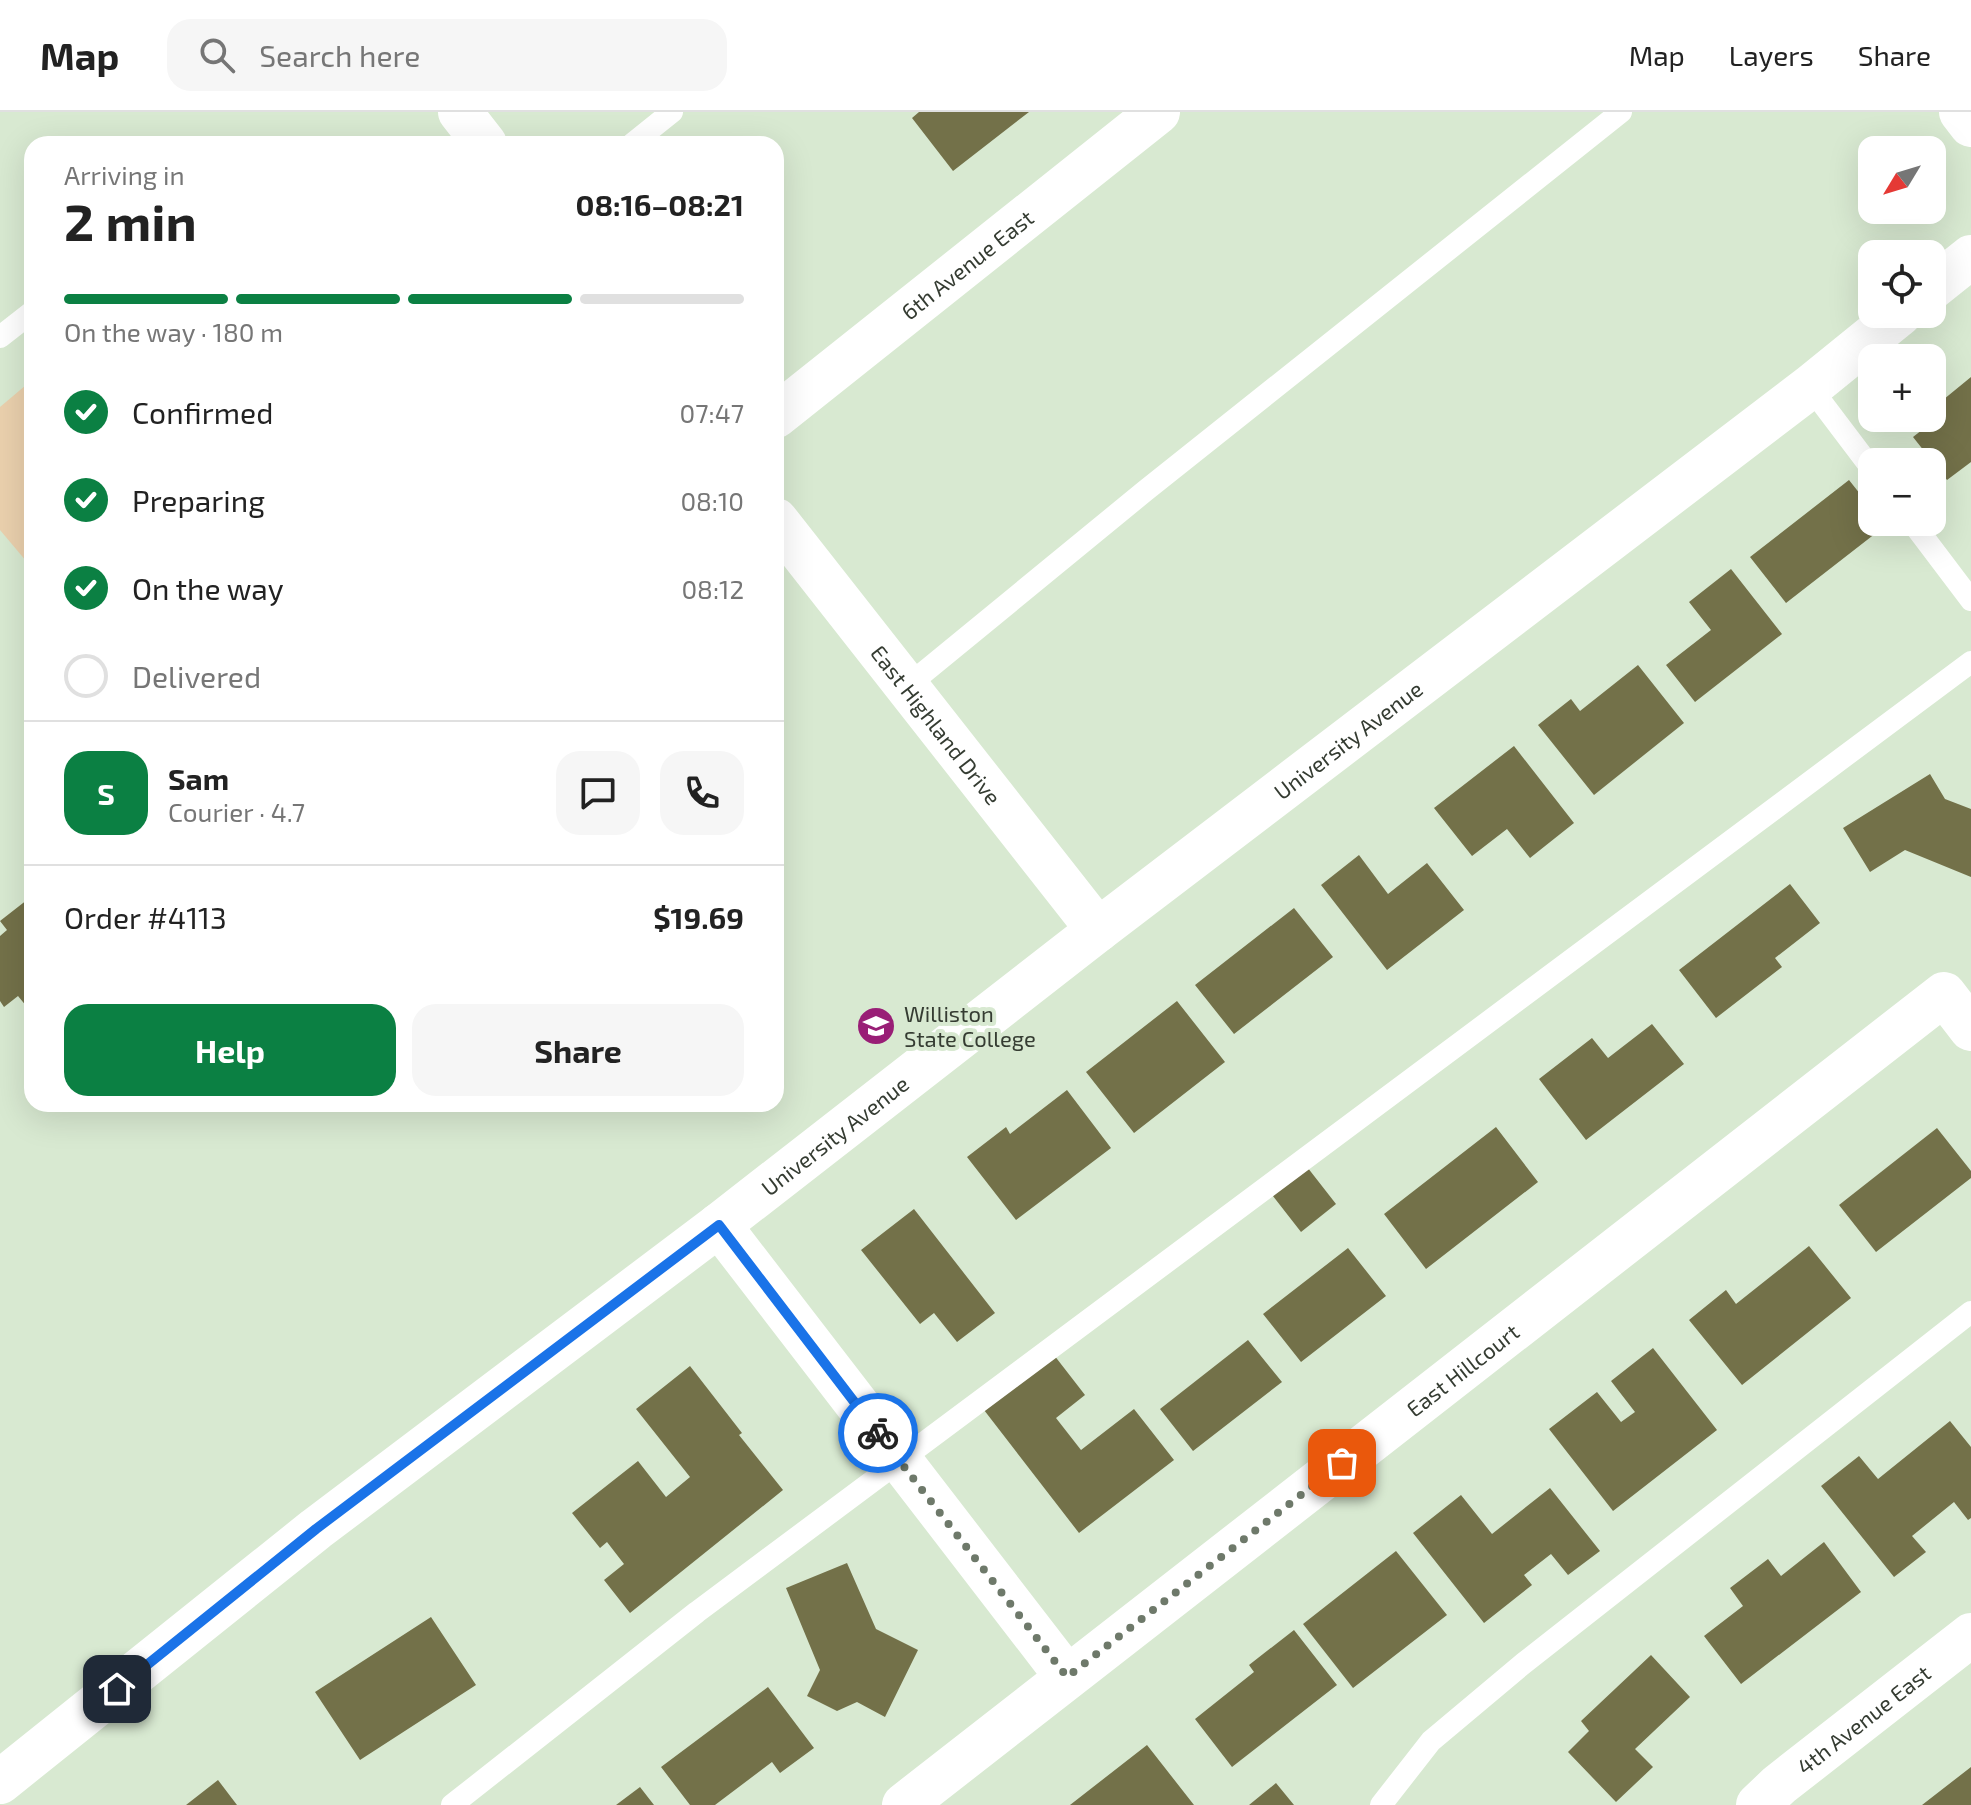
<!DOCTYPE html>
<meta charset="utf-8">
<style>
body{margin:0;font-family:"Exo 2",sans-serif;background:#f6f6f6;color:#222;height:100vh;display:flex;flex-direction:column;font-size:30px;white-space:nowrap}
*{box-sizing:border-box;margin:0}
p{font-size:26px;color:#767676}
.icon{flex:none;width:44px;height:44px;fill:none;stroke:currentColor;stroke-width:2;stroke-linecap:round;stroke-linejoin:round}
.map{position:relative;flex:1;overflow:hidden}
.sheet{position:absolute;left:24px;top:24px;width:760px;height:976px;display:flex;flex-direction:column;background:#fff;border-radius:24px;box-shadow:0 8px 32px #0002}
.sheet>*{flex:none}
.needle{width:52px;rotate:232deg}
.controls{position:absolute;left:1858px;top:24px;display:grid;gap:16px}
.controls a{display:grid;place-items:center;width:88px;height:88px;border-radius:16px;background:#fff;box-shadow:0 8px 32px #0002;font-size:40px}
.pin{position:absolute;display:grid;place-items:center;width:68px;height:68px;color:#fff;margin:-34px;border-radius:16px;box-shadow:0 4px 12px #0006}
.courier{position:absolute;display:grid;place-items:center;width:80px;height:80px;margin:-40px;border:6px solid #1a73e8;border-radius:50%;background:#fff;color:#222;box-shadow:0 2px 10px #0007}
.headline em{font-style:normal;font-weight:700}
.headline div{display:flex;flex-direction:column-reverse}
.headline{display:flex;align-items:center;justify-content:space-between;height:136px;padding:0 40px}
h1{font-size:52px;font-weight:700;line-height:60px}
.bar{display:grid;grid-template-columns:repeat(4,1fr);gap:12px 8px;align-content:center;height:96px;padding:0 40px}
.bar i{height:10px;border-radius:6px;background:#e0e0e0}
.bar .selected{background:#0b8043}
.bar p{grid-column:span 4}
.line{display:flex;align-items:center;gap:20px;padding:0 40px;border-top:2px solid #e0e0e0}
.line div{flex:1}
.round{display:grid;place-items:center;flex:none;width:84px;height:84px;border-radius:24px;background:#f6f6f6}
ol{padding:0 40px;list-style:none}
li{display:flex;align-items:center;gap:24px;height:88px}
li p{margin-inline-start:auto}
li .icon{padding:8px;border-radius:50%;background:#0b8043;color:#fff;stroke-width:4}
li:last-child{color:#767676}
li i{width:44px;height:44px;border:4px solid #e0e0e0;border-radius:50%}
.cta{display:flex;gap:16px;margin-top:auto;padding:16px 40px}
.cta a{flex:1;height:92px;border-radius:24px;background:#0b8043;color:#fff;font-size:32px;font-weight:700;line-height:92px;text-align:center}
.cta a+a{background:#f6f6f6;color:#222}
header{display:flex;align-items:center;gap:48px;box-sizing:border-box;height:112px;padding:0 40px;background:#fff;border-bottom:2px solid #e0e0e0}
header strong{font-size:38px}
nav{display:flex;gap:44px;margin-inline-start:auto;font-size:28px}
.search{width:560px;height:72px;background:#f6f6f6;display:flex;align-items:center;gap:20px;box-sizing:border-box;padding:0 28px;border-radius:24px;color:#767676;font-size:30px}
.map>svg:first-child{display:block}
</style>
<header>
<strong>Map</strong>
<div class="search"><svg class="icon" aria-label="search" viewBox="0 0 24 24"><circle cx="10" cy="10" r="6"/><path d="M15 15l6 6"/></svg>Search here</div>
<nav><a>Map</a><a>Layers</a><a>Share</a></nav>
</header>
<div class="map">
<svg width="1971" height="1693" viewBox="0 0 1971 1693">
<rect width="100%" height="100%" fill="#d8e9d1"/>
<!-- green -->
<path fill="#ead0ad" d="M32,268V456L0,418V295Z"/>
<!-- building -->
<path fill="#737149" d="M919,0H1029L953,59L912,6Z
M1971,265V350L1947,368L1913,325L1945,300L1938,292Z
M1849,368L1872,397V410H1882L1885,414L1786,491L1750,445Z
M1731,457L1782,522L1695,590L1666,553L1711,518L1689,490Z
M1638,553L1684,611L1594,683L1538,613L1571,587L1580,599Z
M1514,634L1574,711L1530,746L1507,717L1472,744L1434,696Z
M1930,662L1945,687L1971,697V765L1905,738L1870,760L1843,716Z
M1359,743L1388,782L1427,751L1464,798L1387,858L1321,773Z
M1790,772L1820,811L1775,846L1782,855L1716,906L1679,858Z
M32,784V901L18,884L4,895L0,889V824L7,818L0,809Z
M1294,796L1333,845L1234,922L1195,873Z
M1177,889L1225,950L1134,1021L1086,960Z
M1652,912L1684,952L1586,1028L1539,967L1592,926L1608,946Z
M1067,978L1111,1036L1016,1108L967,1045L1006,1015L1010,1022Z
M1496,1015L1538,1070L1426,1157L1384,1102Z
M1937,1016L1971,1059V1066L1876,1140L1839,1093Z
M1304,1051L1336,1092L1301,1120L1269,1079Z
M914,1097L995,1201L957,1230L934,1201L920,1212L861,1138Z
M1809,1134L1851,1186L1742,1273L1689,1208L1726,1178L1736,1192Z
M1348,1136L1386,1184L1301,1250L1263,1202Z
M1248,1228L1282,1270L1193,1339L1160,1297Z
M1653,1236L1717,1318L1613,1399L1549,1317L1597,1280L1621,1310L1635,1300L1611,1269Z
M1054,1243L1085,1283L1056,1306L1081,1338L1134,1297L1174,1348L1079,1421L984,1298Z
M690,1254L742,1321L739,1323L783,1378L630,1501L604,1468L624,1452L607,1430L600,1436L572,1401L638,1349L666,1385L690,1365L636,1297Z
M1950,1309L1971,1335V1406L1968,1408L1954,1390L1912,1424L1926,1440L1894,1465L1821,1374L1859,1344L1878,1367Z
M1550,1376L1600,1439L1568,1463L1551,1442L1524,1463L1532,1473L1484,1511L1413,1421L1461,1383L1492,1422Z
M1824,1430L1861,1480L1741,1572L1704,1524L1743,1494L1730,1476L1768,1447L1781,1464Z
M1396,1439L1447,1503L1353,1576L1303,1512Z
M847,1451L876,1517L918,1538L885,1605L857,1590L837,1599L807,1584L820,1558L786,1476Z
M431,1505L476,1573L360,1648L315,1580Z
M1294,1518L1337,1573L1232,1655L1195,1607L1254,1560L1249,1553Z
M1651,1543L1690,1585L1635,1637L1653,1655L1616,1690L1568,1640L1589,1619L1581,1609Z
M768,1575L814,1636L780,1661L772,1650L715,1693H690L661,1655Z
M1147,1633L1194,1693H1070Z
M1971,1655V1693H1922Z
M218,1668L237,1693H186Z
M1276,1671L1294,1693H1249Z
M640,1675L654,1693H616Z"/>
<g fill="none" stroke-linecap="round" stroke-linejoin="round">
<!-- lane -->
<path stroke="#fff" stroke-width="22" d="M632,32L672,0
M0,225L32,200
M1810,275L1872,357
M1912,410L1971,488
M906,575L1145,379L1621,0
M452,1693L697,1500L1971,550
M1381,1693L1431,1629L1524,1551L1971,1200"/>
<!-- street -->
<g stroke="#fff" stroke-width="44">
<path d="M460,0L485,32"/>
<path id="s1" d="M776,304L1158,0"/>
<path id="s2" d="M776,408L1098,818"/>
<path d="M719,1113L1067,1565"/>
<path id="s3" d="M904,1693L1944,882L1971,917"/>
<path id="s4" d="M1758,1693L1779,1673L1971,1523"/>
</g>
<!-- secondary -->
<g stroke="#fff" stroke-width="44">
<path d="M1961,0L1971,13"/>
<path d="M1932,176L1971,145"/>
<path id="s5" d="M0,1670L316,1417L719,1113L1098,818L1810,275L1900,202"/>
</g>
</g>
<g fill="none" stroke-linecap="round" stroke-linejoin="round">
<!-- done -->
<path stroke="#6e796a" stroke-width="8" stroke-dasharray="0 14.4" d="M878,1321L1067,1565L1342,1351"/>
<!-- route -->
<path stroke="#1a73e8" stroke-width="10" d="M117,1577L316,1417L719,1113L878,1321"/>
</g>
<!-- icons -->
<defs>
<g id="university-disc" transform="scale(2)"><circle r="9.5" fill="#991e76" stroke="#d8e9d1"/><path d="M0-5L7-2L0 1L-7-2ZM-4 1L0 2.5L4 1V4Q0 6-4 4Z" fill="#fff"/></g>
</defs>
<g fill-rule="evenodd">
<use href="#university-disc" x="876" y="914"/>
</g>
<g text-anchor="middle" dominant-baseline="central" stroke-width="8" stroke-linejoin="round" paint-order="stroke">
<!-- street labels -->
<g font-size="22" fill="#353c32" stroke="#d8e9d1">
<text stroke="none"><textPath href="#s1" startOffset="244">6th Avenue East</textPath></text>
<text stroke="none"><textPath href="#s2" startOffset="260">East Highland Drive</textPath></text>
<text stroke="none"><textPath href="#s5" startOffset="1704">University Avenue</textPath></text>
<text stroke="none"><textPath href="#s5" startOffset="1056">University Avenue</textPath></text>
<text stroke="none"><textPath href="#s3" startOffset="708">East Hillcourt</textPath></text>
<text stroke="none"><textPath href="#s4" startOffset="136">4th Avenue East</textPath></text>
</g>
<!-- poi labels -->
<g font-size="22" fill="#353c32" stroke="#d8e9d1" text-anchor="start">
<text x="904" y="901">Williston<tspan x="904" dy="25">State College</tspan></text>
</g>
</g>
</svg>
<div class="controls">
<a><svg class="needle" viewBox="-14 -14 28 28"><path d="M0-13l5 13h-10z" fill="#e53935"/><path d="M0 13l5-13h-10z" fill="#767676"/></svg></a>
<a><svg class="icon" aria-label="locate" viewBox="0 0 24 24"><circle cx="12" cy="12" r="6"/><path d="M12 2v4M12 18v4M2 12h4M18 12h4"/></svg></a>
<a>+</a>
<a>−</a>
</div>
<div class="pin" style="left:1342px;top:1351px;background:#ea580c"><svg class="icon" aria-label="bag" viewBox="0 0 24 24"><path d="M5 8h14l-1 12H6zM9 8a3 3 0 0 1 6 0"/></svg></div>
<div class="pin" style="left:117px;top:1577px;background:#1f2937"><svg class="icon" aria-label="home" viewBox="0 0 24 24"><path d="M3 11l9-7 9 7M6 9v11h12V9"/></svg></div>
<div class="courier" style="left:878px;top:1321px"><svg class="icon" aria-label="bike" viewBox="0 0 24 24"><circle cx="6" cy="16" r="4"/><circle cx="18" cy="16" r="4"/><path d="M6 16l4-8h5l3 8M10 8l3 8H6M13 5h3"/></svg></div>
<section class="sheet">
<div class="headline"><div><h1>2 min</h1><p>Arriving in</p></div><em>08:16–08:21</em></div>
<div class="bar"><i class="selected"></i><i class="selected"></i><i class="selected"></i><i></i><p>On the way · 180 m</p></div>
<ol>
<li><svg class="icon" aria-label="check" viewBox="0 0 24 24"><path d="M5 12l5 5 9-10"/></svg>Confirmed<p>07:47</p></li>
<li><svg class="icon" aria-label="check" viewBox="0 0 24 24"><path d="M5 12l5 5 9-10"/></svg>Preparing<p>08:10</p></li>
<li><svg class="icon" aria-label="check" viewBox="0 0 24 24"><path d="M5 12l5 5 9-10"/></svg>On the way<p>08:12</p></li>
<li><i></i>Delivered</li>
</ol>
<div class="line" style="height:144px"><b class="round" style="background:#0b8043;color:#fff">S</b><div><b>Sam</b><p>Courier · 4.7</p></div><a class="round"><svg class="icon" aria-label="chat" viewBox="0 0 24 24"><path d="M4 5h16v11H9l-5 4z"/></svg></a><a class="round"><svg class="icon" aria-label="phone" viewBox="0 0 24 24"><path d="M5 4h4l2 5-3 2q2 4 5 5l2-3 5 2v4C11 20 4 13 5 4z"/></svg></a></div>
<div class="line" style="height:104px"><div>Order #4113</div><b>$19.69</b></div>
<div class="cta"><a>Help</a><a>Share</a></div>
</section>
</div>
